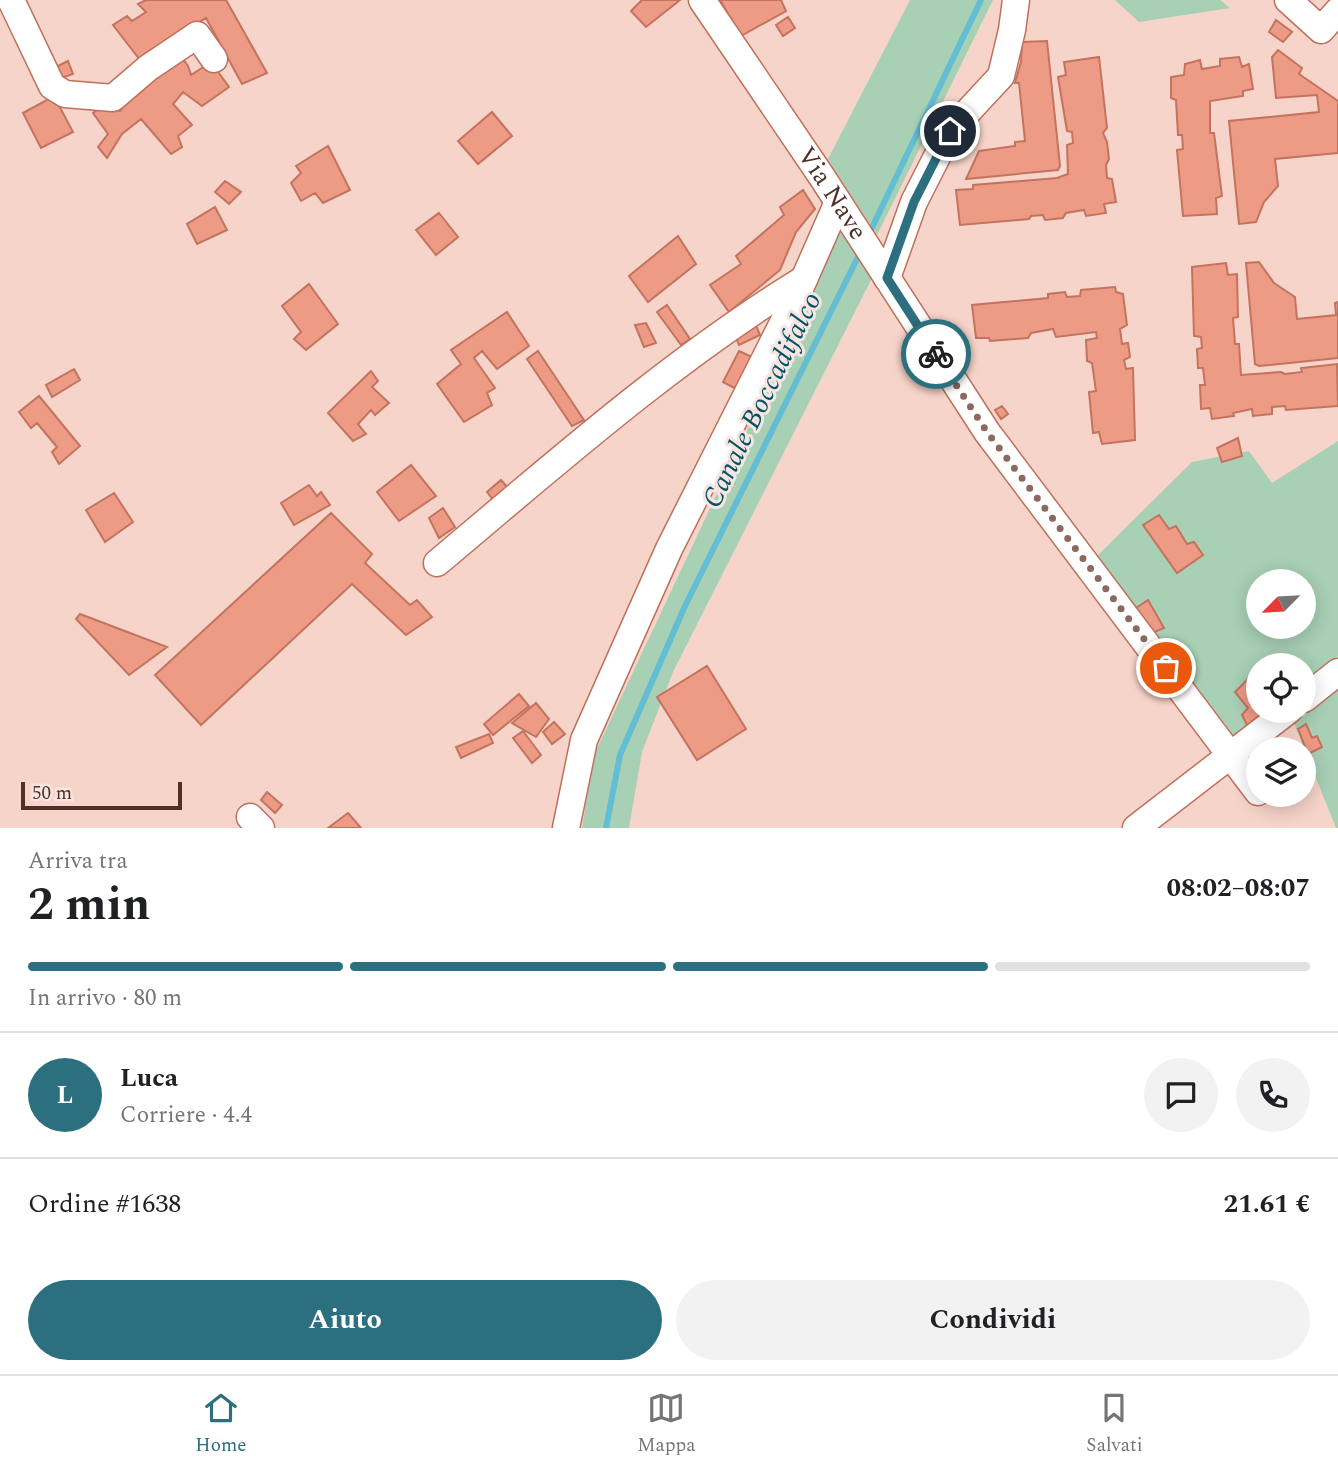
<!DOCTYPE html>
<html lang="it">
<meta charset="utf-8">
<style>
body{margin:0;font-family:Spectral,serif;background:#f2f2f2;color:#202124;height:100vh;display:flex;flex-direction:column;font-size:26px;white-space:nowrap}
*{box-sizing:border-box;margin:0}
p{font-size:23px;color:#757577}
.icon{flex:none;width:38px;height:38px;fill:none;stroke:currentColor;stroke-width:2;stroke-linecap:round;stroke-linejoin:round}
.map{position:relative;height:828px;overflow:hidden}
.panel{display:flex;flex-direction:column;background:#fff;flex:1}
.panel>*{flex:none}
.needle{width:46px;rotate:246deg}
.buttons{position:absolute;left:1246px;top:569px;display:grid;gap:14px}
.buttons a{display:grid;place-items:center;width:70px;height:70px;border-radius:50%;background:#fff;box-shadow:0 4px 18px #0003;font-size:35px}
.scale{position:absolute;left:21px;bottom:18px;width:161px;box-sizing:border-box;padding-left:7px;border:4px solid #512f26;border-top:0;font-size:19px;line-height:24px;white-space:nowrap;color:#512f26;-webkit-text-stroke:5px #f8e5e1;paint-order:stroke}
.pin{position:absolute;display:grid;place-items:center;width:60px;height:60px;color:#fff;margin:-30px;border:4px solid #fff;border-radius:50%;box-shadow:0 2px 7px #0007}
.courier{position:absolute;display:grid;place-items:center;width:70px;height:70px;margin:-35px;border:5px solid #2c7080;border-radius:50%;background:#fff;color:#222;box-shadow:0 2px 9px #0007}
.overview em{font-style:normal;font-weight:700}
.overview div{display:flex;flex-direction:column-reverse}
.overview{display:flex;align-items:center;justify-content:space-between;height:119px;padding:0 28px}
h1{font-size:46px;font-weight:700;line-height:52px}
.bar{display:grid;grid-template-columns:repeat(4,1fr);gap:10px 7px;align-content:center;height:84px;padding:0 28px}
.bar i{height:9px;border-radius:5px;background:#e0e0e0}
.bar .current{background:#2c7080}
.bar p{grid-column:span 4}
.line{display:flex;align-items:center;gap:18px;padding:0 28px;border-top:2px solid #e0e0e0}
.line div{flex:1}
.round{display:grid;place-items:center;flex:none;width:74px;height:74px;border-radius:37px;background:#f2f2f2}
.button{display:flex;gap:14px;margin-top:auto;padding:14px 28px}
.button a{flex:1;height:80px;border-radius:42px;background:#2c7080;color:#fff;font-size:28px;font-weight:700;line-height:80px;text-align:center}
.button a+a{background:#f2f2f2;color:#202124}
.tab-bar{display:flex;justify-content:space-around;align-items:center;height:98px;border-top:2px solid #e0e0e0;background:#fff;font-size:19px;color:#757577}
.tab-bar a{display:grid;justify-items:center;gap:4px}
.tab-bar .current{color:#2c7080}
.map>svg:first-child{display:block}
</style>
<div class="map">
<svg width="1338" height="828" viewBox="0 0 1338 828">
<rect width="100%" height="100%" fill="#f7d4ca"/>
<!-- green -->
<path fill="#a8d0b5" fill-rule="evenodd" d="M910,0H993L877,235L828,159Z
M1115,0H1220L1230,8L1139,22Z
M841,230L872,278L673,672L642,752L629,828H582L594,755Z
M1338,441V656L1304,683V665H1258V710L1269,711L1235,737L1097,556L1192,462L1249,451L1272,483ZM1258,581H1304V626H1258Z
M1338,688V828H1336L1294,723Z"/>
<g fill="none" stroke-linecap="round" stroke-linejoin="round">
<!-- stream -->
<path stroke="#63bdd3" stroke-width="6" d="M868,236L981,0
M606,828L620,755L685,606L860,253"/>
</g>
<!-- building -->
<path fill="#ee9b85" stroke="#c3735e" stroke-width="2" d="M146,0H226L267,73L242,84L206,18L140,60L113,25L127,16L132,21L146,12L138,4Z
M642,0H680L646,27L631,11Z
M720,0H781L786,11L741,36Z
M788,17L795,28L783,36L776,25Z
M1276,20L1292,32L1283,42L1269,32Z
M1047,41L1060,166L1058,170L966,179L979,151L1015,146V142L1025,141L1019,83H1015L1021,62L1022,42Z
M1278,50L1302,68L1299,74L1338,101V153L1275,159L1278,186L1264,202L1256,222L1239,224L1229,121L1319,112L1317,95L1276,98L1272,57Z
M178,52L188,66L191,75L211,62L229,87L202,106L183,92L173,104L192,125L178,136L182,147L171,154L141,119L122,134L107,158L98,147L108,134L93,113L106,103L120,111L139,88Z
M1099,57L1107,128L1103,133L1107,142L1109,159L1106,165L1107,178L1112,179L1116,202L1104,204L1106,213L1086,216L1084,210L1066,213L1063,218L1045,220L1043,215L1031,216L1029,219L960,225L956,190L973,189V185L1057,178L1068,174L1067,145L1073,143L1072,132L1067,131L1058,77L1066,75L1064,62Z
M1239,57L1242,67L1249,64L1253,89L1243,91V96L1210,101V133H1214L1222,196L1216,198L1217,214L1183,216L1177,150L1183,149L1182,135H1178L1176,100L1171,98V77L1184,75L1185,64L1200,60L1202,69L1220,66V59Z
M68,61L73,74L61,78L56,67Z
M54,96L73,132L41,148L23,113Z
M492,112L512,136L478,164L458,141Z
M328,146L350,190L323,203L315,193L301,201L291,183L301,173L296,166Z
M225,181L241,192L229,204L215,192Z
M803,190L815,209L796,232L780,270L729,312L710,285L741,264L736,256L784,215L780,207Z
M215,207L227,230L197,244L187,224Z
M439,213L458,237L436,255L416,230Z
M678,236L696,264L648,302L629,276Z
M1259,262L1274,283L1295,297L1297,319L1336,315L1335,303L1338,302V358L1259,366L1255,364L1246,263Z
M1226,263L1228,275L1237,274L1238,317L1233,318L1235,344H1239L1241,375L1281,372L1285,374L1302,372L1301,368L1337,364L1338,406L1286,410L1285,406L1272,407V414L1253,416L1252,409L1233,413L1234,416L1212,419L1210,408L1201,409L1200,385H1205L1203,368H1198L1197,349L1202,348L1201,337L1194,336L1192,267Z
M309,284L338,324L306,350L294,339L301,332L282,306Z
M1115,287L1116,292L1123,294L1127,325L1120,329L1122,344L1128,343L1130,357L1124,360L1126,369L1133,368L1135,440L1102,444L1099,432L1093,433L1089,392L1096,391L1092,363L1087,361L1086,340L1097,338L1096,332L1056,337L1053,329L1031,333L1028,338L990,341L989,338H976L972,305L1048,298V294L1065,292L1067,297L1080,296L1081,290Z
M667,305L690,339L681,345L657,312Z
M507,312L529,346L497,369L482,351L474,358L495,388L487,393L492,405L464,422L437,384L461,364L451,350Z
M753,318L760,335L739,345L733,331Z
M646,323L656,343L644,347L635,325Z
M538,351L584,420L572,426L527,359Z
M739,351L756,359L740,391L723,382Z
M74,369L80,380L52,397L46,385Z
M371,371L378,381L372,387L389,403L375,415L371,410L358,424L366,434L353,441L328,413Z
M39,396L80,446L59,464L52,452L57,447L37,423L31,428L19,412Z
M1002,406L1008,414L1001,419L995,410Z
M1238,438L1242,456L1222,462L1217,448Z
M411,465L436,496L399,521L377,492Z
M501,480L509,489L494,501L487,492Z
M309,485L317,496L321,492L330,505L294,525L281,503Z
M114,493L133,522L105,542L86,510Z
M443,508L455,527L439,538L429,518Z
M331,513L372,554L365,563L410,605L417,600L432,617L406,635L352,584L201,725L155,675Z
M1159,515L1169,529L1176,526L1187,544L1194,542L1203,555L1177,573L1143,525Z
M1148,600L1164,628L1152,633L1136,608Z
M80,614L167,647L129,675L76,619Z
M707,666L746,729L697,760L657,697Z
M1251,676L1258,684V710H1270L1248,727L1242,715L1248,708L1235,692Z
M519,694L529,706L493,735L484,724Z
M536,703L549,719L536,737L512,723Z
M554,722L565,734L552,744L543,732Z
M1306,724L1312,738L1317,736L1322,747L1308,754L1298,729Z
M523,731L541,755L532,763L513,738Z
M489,734L493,743L461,758L456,747Z
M267,792L282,805L275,813L261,800Z
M348,813L361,828H328Z"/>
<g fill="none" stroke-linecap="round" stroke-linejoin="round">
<!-- minor casing -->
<g stroke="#bf705b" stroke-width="29">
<g id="minor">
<path d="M11,0L52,86L65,94L113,98L148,68L197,35L214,59"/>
<path id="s1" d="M702,0L822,177L987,432L1258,792"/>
<path d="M1288,0L1321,30L1338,11"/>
<path d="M887,278L914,202L950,131L1001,76L1012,30L1016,0"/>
<path d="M437,563C555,464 672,360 804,279"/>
<path d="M1304,699L1338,672"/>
<path d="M250,817L261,828"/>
<path d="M566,828L584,740L669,549L798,293L838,202"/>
<path d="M1136,828L1289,710"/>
</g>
</g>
<!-- minor -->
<use href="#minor" stroke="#fff" stroke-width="26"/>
</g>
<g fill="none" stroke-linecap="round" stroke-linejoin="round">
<!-- done -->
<path stroke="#8b695f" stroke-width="7" stroke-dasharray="0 12.6" d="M936,354L987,432L1166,668"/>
<!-- route -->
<path stroke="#2c7080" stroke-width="9" d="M936,354L887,278L914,202L950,131"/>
</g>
<g text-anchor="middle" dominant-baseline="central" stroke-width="6" stroke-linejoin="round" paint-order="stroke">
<!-- street labels -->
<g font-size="26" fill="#512f26" stroke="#f8e5e1">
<text stroke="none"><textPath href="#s1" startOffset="233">Via Nave</textPath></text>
</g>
<!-- water labels -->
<g font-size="28" font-style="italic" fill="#015564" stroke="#f8e5e1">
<text transform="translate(762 400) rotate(-64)">Canale Boccadifalco</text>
</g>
</g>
</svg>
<div class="buttons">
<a><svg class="needle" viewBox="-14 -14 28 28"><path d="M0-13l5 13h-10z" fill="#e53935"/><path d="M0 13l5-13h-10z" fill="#757577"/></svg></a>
<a><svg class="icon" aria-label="locate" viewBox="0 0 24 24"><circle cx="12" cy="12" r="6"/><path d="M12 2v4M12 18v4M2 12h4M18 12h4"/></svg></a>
<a><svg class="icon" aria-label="layers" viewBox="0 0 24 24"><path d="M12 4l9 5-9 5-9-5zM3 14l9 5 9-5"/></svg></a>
</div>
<div class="scale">50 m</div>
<div class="pin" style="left:1166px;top:668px;background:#ea580c"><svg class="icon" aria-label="bag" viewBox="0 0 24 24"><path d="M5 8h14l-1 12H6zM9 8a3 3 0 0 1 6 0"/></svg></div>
<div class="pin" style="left:950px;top:131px;background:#1f2937"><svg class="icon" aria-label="home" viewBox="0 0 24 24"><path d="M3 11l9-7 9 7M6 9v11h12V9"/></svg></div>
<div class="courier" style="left:936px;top:354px"><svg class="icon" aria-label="bike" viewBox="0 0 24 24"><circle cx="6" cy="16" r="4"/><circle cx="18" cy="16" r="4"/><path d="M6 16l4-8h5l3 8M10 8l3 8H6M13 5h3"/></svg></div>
</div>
<section class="panel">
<div class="overview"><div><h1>2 min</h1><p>Arriva tra</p></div><em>08:02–08:07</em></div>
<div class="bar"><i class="current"></i><i class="current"></i><i class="current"></i><i></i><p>In arrivo · 80 m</p></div>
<div class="line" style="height:126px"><b class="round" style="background:#2c7080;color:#fff">L</b><div><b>Luca</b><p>Corriere · 4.4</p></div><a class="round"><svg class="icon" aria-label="chat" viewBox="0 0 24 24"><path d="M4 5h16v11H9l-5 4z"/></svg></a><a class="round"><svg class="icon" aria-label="phone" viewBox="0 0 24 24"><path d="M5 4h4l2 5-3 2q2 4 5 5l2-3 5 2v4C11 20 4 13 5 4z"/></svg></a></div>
<div class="line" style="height:91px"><div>Ordine #1638</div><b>21.61 €</b></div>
<div class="button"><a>Aiuto</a><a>Condividi</a></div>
</section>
<nav class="tab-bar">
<a class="current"><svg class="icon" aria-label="home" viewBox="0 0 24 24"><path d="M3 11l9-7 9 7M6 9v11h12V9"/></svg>Home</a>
<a><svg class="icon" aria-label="map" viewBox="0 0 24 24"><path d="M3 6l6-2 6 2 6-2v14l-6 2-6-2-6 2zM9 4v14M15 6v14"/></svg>Mappa</a>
<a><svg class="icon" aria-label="saved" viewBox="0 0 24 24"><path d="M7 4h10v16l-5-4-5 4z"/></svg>Salvati</a>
</nav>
